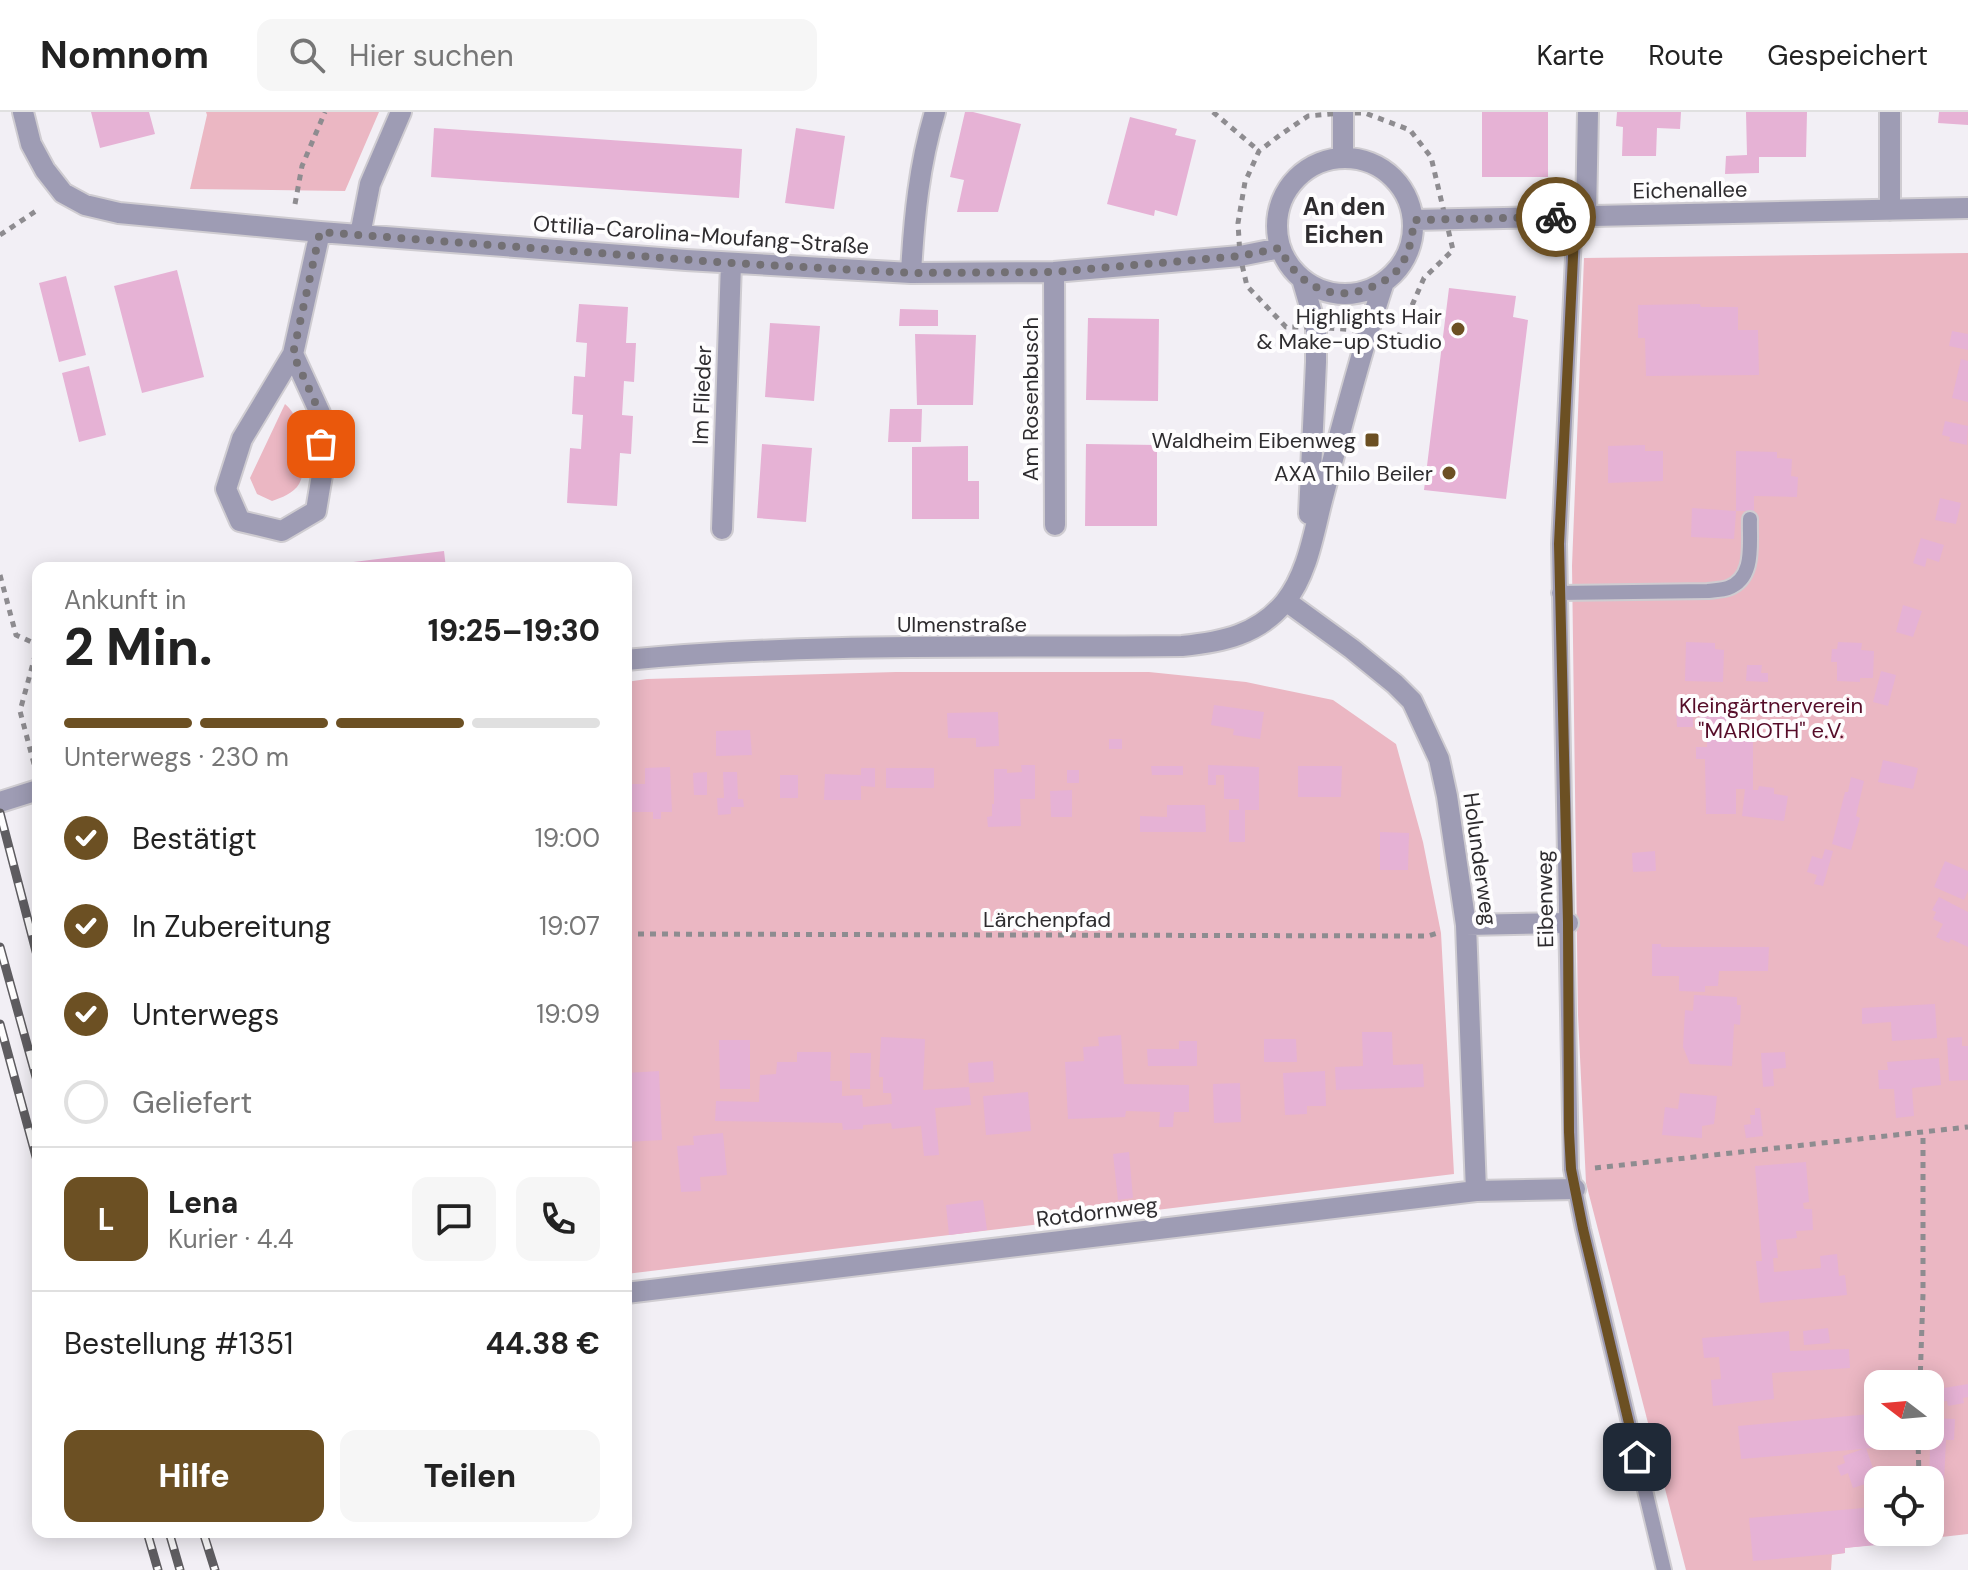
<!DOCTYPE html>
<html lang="de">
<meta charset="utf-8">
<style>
body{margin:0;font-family:"DM Sans",sans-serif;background:#f6f6f6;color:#222;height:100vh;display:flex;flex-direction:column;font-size:30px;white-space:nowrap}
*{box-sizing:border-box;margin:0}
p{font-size:26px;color:#767676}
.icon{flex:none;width:44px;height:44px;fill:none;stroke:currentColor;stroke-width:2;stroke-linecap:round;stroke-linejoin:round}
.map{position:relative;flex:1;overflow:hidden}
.sheet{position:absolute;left:32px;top:450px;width:600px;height:976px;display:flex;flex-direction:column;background:#fff;border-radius:16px;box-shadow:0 4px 20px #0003}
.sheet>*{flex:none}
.needle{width:52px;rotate:286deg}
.controls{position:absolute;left:1864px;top:1258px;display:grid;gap:16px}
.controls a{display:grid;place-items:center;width:80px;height:80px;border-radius:16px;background:#fff;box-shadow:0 4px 20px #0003;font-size:40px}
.pin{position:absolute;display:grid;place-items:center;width:68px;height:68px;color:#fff;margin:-34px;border-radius:16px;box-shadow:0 4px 12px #0006}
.courier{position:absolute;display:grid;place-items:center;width:80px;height:80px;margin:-40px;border:6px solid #6c5023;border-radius:50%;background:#fff;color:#222;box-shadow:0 2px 10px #0007}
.overview em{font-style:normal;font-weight:800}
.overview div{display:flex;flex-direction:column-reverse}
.overview{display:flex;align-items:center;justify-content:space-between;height:136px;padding:0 32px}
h1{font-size:52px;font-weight:800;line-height:60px}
.bar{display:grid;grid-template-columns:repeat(4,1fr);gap:12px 8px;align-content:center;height:96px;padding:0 32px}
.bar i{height:10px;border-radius:6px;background:#e0e0e0}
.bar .current{background:#6c5023}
.bar p{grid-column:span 4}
.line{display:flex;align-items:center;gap:20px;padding:0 32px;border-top:2px solid #e0e0e0}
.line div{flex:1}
.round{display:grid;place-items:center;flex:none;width:84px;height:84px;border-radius:16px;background:#f6f6f6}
ol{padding:0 32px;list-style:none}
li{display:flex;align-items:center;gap:24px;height:88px}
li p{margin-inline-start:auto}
li .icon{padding:8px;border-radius:50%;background:#6c5023;color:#fff;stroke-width:4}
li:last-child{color:#767676}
li i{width:44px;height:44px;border:4px solid #e0e0e0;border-radius:50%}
.cta{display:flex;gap:16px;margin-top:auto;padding:16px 32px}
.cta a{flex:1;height:92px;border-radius:16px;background:#6c5023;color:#fff;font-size:32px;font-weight:800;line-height:92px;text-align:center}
.cta a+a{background:#f6f6f6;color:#222}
header{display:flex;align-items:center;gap:48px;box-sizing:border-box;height:112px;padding:0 40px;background:#fff;border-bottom:2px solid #e0e0e0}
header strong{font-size:38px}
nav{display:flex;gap:44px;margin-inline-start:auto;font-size:28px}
.search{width:560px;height:72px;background:#f6f6f6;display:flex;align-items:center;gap:20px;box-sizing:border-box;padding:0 28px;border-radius:16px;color:#767676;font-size:30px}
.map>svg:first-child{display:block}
</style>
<header>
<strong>Nomnom</strong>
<div class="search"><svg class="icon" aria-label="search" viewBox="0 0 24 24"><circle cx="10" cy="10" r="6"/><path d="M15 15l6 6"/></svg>Hier suchen</div>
<nav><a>Karte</a><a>Route</a><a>Gespeichert</a></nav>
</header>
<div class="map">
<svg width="1968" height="1458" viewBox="0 0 1968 1458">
<rect width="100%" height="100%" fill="#f2eff5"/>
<!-- green -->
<path fill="#ebb7c3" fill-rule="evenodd" d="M206,0H379L345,79L190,77L207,3Z
M1968,141V1422L1845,1436V1441L1832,1443L1831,1458H1686L1586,1071L1578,903L1572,454L1584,146ZM1878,1272H1930V1324H1878ZM1878,1368H1930V1420H1878Z
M285,292C303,306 310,353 299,372C294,381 281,386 272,389L257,382L250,366Z
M896,560H1149L1246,570L1333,588L1396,632L1423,730L1441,821L1454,1062L626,1162V570L647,567Z"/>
<!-- building -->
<path fill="#e6b2d5" d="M91,0H149L155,22L100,36Z
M965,0H973L1021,12L998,100H957L964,68L950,65Z
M1482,0H1548V65H1482Z
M1617,0H1681L1680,17L1657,16L1656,44H1622L1623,15L1616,14Z
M1746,0H1807L1806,45H1759V61L1725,62L1726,44L1747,43Z
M1939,0H1968V13L1938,11Z
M1130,5L1177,17L1175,23L1196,28L1177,104L1155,98L1154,104L1107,92Z
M434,16L742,37L739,86L431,65Z
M796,16L845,24L834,97L785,91Z
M177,158L204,265L142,281L114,174Z
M66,164L86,243L59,250L39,171Z
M1449,176L1516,184L1513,205L1528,208L1506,387L1424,378Z
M579,192L628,195L626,231H636L634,270L624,269L622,303L633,304L631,342L620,341L617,394L567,391L570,336L581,337L583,303L572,302L574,264L585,265L587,231L576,230Z
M1700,192L1701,195H1738V218H1758L1759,263L1646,264L1645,226H1638V193Z
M900,197L938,198V214H899Z
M1088,206L1159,207L1158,289L1086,288Z
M770,211L820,214L814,289L765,285Z
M1952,219L1968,222V238L1949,234Z
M915,222L976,223L973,293H917Z
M1961,247L1968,249V290L1952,286Z
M89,254L106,323L79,330L62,261Z
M890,297H922L921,330H888Z
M1945,309L1968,314L1967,333L1949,329L1950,325L1942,323Z
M762,332L812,336L806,410L757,406Z
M1086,332L1157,333V414H1085Z
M1645,333V339H1663V369L1608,371V334Z
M968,334V369H979V407H912V335Z
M1736,339L1777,340V346L1792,347L1791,364L1798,365L1797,385L1754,384V399H1736Z
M1940,386L1961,391L1956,412L1935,408Z
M1692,396L1736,399L1734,427L1691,425Z
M1921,426L1944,433L1939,450L1927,446L1925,455L1913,451Z
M444,439L446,456H345V451Z
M1903,493L1922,499L1913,525L1896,520Z
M1686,530L1715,531V537L1724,538L1723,570L1685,569Z
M1838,530L1862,531L1861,538L1874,539L1873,566H1860V570L1837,569V550H1831L1832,537H1837Z
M1747,553H1762L1761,561H1768V570L1746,569Z
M1881,559L1896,563L1888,594L1873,590Z
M1214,593L1264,600L1260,627L1233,623L1234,617L1211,613Z
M1676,596H1693V615H1677Z
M998,600L999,634L976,635V626H948L947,601Z
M1700,602H1736V608H1753V678H1758L1759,674L1774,676V682L1788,684L1784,709L1742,704L1745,677H1736V702H1706L1705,647H1696V635H1707V627L1704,628V613H1700Z
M750,618L752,643L716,644V619Z
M1109,627H1122V637H1109Z
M1883,648L1918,656L1913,677L1878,670Z
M1021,653H1035V687H1020L1021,714L988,715L987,705L992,704V692H994V657H1007V661L1022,660Z
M1208,653L1259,655V698H1245V730H1229V698H1239V687H1224V663H1216V673H1208Z
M1151,654H1183V663H1152Z
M1298,654H1342L1341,685H1298Z
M670,655L672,700H661V707H653V700H630V672H645V656Z
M861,656H875V675L861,674V688H824L825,662L861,663Z
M886,656H934V676H886Z
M1067,658H1079V671H1067Z
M707,660V683H694L693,661Z
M723,660H737L738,687H743L744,695H731V702L718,703L717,686H724Z
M780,663H798V686H780Z
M1851,665L1864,669L1856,704L1860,706L1851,738L1832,732L1845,680H1848Z
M1072,678V705H1051L1050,679Z
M1167,693H1205L1206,720H1140V704L1167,705Z
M1380,720L1409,721L1408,758H1380Z
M1825,737L1833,739L1823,774L1814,772L1817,763L1807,760L1812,744L1822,747Z
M1655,739L1656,759L1633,760L1632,741Z
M1945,749L1968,759V779L1964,788L1934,775Z
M1939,785L1968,800V835L1951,827L1949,831L1936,825L1943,812L1933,807L1936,800L1932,798Z
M1652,832H1661V835H1769L1768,859H1719L1718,874H1705V880L1679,879V864H1652Z
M1694,883L1737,885V893H1741L1740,913L1734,912L1732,954L1690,952L1683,935L1685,898L1693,899Z
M1935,892L1937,926L1892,929L1891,910L1862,912V896Z
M1362,920H1392L1393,953L1423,952L1424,975L1336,978L1335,955L1363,954Z
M1121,923L1124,972L1189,973V1000H1174L1173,1015H1159L1160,1000L1126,999L1125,1005L1068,1007L1065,950L1084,949L1083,935L1099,934L1098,925Z
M881,925L925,927L923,978L969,975L971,993L935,996L939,1043L924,1044L921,1014L892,1017L891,1011L863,1013V1017L843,1018L842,1011L715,1009L716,989L759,990L760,963L776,962L777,950H797V940H831L830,969H842V984L862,983L863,995L892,992L891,981H883V965H879Z
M1962,925V934H1968V968L1949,969L1947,926Z
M1264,927H1296L1297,950H1264Z
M719,928H750V977H720Z
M1179,929H1197V954H1148L1147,937H1179Z
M1785,940L1786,956L1773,957L1774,974L1763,975L1761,941Z
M850,941H871L870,977H850Z
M1939,946L1941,973L1912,976L1914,1004L1896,1006L1894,977H1879L1878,958H1888L1887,950Z
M993,949L994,970L969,971L968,951Z
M659,959L662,1028L626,1030V961Z
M1325,959L1326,994H1307V1002L1285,1003L1283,961Z
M1240,971L1241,1010L1214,1011L1213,972Z
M1028,980L1031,1019L986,1023L983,984Z
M1680,981L1717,984L1714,1012L1702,1014V1026L1662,1023L1665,995L1678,997Z
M1755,996H1760L1763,1024L1746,1026L1744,1013L1751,1012L1750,1003H1755Z
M723,1021L727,1063L700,1065L701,1079L681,1080L677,1034L694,1033L693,1024Z
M1129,1040L1133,1086L1118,1088L1113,1042Z
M1806,1050L1809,1090L1803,1091L1804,1097H1812L1813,1118L1796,1119L1797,1126L1776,1128L1778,1146H1773L1774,1160L1821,1156L1820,1144L1837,1142L1839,1164L1845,1163L1847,1183L1760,1191L1756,1149H1762L1755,1054Z
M983,1088L987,1118L949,1123L946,1093Z
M1828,1216L1830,1231L1804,1233L1803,1219Z
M1789,1219L1790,1239L1849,1237L1850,1256L1772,1261L1774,1287L1713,1294L1711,1268L1721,1267L1719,1245L1704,1246L1702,1226Z
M1944,1272V1276L1968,1272V1285L1963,1286L1964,1291L1948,1294L1947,1289L1930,1291V1275Z
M1871,1302L1874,1336L1741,1347L1738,1314Z
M1931,1306L1955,1307L1954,1328H1946L1944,1371L1930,1370L1929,1368Z
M1866,1336L1877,1368L1853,1376L1848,1361L1841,1364L1837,1354L1845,1351L1843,1344Z
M1875,1395V1398L1878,1397V1420H1889V1423L1876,1425L1877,1433L1844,1436L1845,1441L1753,1449L1749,1406Z"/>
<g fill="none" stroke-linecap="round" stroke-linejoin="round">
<!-- service casing -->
<g stroke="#cfccd1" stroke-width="18">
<path id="service" d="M1575,104L1559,432L1571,1057L1583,1117L1664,1458
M1559,481L1708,479C1714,478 1722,478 1728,476C1756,466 1749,430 1750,407"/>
</g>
<!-- minor casing -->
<g stroke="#cfccd1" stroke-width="24">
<path id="minor" d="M23,0L31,32L45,58L63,81L85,93L119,101L320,120L686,148L911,161L1054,160L1240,144L1280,136
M1343,0V45
M1277 114a68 68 0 1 1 136 0a68 68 0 1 1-136 0Z
M1890,98V0
M1586,104L1588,0
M1414,108L1968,96
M360,123L370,72L401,0
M1054,160L1055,413
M911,161C914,106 919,53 935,0
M1302,167L1316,215V250L1309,402
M293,242L320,301L322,363L316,399L282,419L240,409L226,377L242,327L293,242L320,120
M722,417L731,151
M1286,489L1352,537L1395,572L1412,589L1439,647L1447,684L1466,813L1476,1079
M626,548C811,530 997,536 1182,534C1222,530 1258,523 1285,490C1309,460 1314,417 1324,381C1343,310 1361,239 1384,170
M0,690L38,678
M1466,813L1568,811
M626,1181L1476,1079L1575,1077"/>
</g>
<!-- path -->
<path stroke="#8e8c90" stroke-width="5" stroke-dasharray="6 6" stroke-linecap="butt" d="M1213,0L1259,39
M1343,1H1365L1410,18L1431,45L1453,138L1424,166L1397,228L1368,219L1316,215H1286L1247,174L1240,144L1238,111L1245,70L1259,39L1280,23L1308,4Z
M295,92L302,54L325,0
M0,123L39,97
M0,463L16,523L38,533
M34,652L20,599L38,533
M626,822L1428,824L1438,821
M1595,1056L1968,1015
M1920,1272L1923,1182V1020
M1918,1324L1919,1368
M1922,1420V1422"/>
<!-- service -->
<use href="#service" stroke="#9e9cb4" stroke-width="14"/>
<!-- minor -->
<use href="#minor" stroke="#9e9cb4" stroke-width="20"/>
<!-- rail casing -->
<g stroke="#5f5d61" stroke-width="9">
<path id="rail" d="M0,701L38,847
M0,835L38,972
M0,912L38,1052
M147,1420L158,1458
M169,1420L180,1458
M203,1420L215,1458"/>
</g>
<!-- rail -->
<use href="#rail" stroke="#fefdfe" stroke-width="6" stroke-dasharray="18" stroke-linecap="butt"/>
</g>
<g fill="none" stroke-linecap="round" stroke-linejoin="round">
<!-- done -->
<path stroke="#737074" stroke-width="8" stroke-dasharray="0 14.4" d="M321,332L320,301L293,242L320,120L731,151L911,161L1054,160L1240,144L1280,136C1298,175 1334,192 1374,174C1383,170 1393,164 1399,156C1410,141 1412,125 1414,108L1556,105"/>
<!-- route -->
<path stroke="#6c5023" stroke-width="10" d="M1556,105L1575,104L1559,432L1568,811L1569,1020L1571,1057L1583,1117L1637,1345"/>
</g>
<!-- markers -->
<g fill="#6c5023" stroke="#fefdfe" stroke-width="3">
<circle cx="1458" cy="217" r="8"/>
<rect x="1364" y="320" width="16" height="16" rx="4"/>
<circle cx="1449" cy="361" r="8"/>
</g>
<g text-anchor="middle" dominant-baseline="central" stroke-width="8" stroke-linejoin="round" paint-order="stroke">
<!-- street labels -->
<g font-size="22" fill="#2e2c2f" stroke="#fefdfe">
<text transform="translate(1690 78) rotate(-1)">Eichenallee</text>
<text transform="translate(701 123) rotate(4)">Ottilia-Carolina-Moufang-Straße</text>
<text transform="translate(702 283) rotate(-88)">Im Flieder</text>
<text transform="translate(1030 287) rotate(-90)">Am Rosenbusch</text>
<text x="962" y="512">Ulmenstraße</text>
<text transform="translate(1480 747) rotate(82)">Holunderweg</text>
<text transform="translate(1545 787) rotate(-91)">Eibenweg</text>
<text x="1047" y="807">Lärchenpfad</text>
<text transform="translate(1097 1100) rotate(-7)">Rotdornweg</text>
</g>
<!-- poi labels -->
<g font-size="22" fill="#2e2c2f" stroke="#fefdfe" text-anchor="end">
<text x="1442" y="204">Highlights Hair<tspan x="1442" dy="25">&amp; Make-up Studio</tspan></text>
<text x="1356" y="328">Waldheim Eibenweg</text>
<text x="1433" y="361">AXA Thilo Beiler</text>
</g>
<!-- park labels -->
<g font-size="22" fill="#560d29" stroke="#fefdfe">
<text x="1771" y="593">Kleingärtnerverein<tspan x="1771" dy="25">"MARIOTH" e.V.</tspan></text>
</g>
<!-- neighbourhood labels -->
<g font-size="24" font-weight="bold" fill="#2e2c2f" stroke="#fefdfe">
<text x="1344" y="94">An den<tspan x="1344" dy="28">Eichen</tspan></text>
</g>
</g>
</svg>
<div class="controls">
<a><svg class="needle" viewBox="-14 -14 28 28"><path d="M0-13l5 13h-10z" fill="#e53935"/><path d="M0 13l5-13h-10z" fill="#767676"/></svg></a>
<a><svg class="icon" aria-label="locate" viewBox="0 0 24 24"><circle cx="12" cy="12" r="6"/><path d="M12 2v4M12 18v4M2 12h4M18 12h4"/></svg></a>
</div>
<div class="pin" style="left:321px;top:332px;background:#ea580c"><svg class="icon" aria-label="bag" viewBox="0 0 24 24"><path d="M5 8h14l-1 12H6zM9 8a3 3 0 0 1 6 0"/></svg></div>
<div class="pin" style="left:1637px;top:1345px;background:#1f2937"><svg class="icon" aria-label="home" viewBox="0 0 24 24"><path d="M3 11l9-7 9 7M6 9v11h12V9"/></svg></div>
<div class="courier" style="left:1556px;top:105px"><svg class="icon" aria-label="bike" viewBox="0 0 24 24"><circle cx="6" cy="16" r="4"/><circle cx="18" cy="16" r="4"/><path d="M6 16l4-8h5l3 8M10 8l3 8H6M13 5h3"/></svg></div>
<section class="sheet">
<div class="overview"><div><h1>2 Min.</h1><p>Ankunft in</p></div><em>19:25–19:30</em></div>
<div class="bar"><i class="current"></i><i class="current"></i><i class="current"></i><i></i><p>Unterwegs · 230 m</p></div>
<ol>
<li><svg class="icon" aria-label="check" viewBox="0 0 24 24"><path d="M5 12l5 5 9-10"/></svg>Bestätigt<p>19:00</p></li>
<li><svg class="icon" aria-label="check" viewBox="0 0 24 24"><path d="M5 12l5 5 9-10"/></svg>In Zubereitung<p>19:07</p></li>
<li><svg class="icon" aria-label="check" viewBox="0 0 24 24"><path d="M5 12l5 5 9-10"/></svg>Unterwegs<p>19:09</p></li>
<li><i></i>Geliefert</li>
</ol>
<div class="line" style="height:144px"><b class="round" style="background:#6c5023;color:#fff">L</b><div><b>Lena</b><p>Kurier · 4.4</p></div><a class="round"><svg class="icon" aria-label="chat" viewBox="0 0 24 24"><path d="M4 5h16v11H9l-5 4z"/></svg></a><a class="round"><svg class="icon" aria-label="phone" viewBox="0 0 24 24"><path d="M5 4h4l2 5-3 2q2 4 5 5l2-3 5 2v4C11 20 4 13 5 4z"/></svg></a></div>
<div class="line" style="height:104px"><div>Bestellung #1351</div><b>44.38 €</b></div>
<div class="cta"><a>Hilfe</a><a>Teilen</a></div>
</section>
</div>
